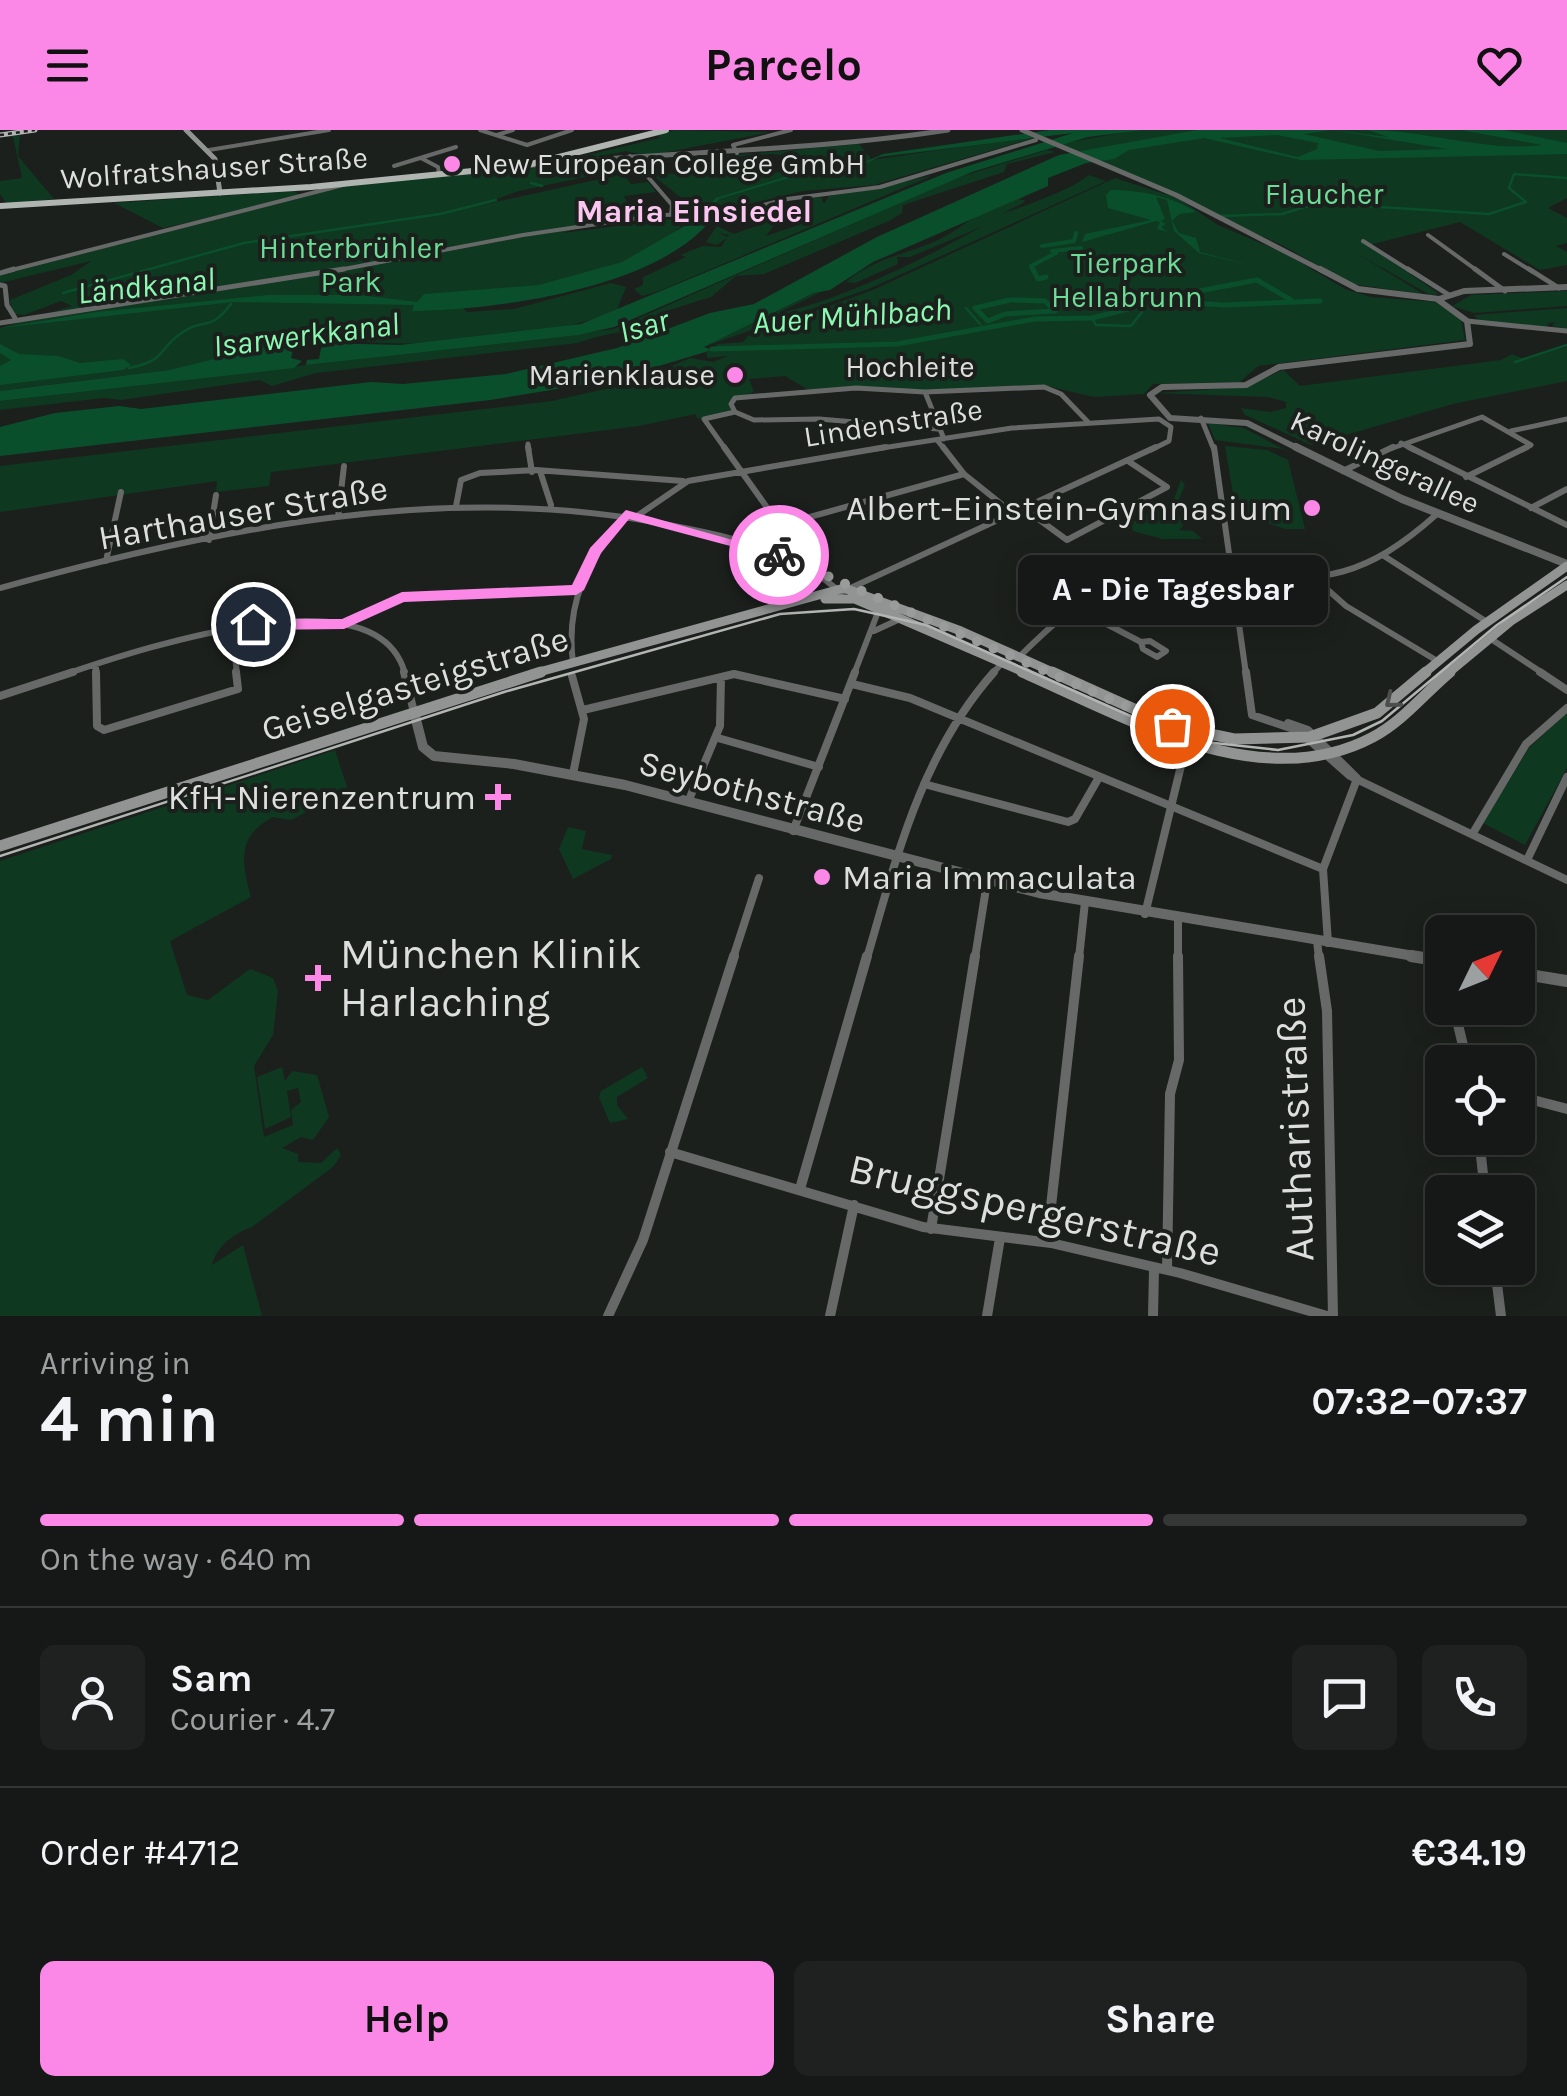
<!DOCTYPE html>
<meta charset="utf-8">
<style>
body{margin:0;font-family:Karla,sans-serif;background:#1e211f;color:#f1f3f6;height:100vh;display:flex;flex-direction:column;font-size:38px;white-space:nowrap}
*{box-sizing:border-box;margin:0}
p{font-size:32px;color:#9da0a1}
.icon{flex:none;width:55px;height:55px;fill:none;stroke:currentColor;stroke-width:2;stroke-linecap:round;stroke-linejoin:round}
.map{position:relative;height:1186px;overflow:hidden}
.side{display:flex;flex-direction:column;background:#151816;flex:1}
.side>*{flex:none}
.needle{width:65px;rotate:47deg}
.tools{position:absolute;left:1425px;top:785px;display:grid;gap:20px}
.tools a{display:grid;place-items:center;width:110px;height:110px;border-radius:15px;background:#151816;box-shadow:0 5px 25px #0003,0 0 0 2px #343735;font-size:50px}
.pin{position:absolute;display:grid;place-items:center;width:85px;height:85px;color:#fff;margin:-42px;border:5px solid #fff;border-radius:50%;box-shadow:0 2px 10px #0007}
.courier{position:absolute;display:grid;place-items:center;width:100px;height:100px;margin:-50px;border:8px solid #fb87e6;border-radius:50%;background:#fff;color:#222;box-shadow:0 2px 12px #0007}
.bubble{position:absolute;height:70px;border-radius:15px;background:#151816;box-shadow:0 5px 25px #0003,0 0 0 2px #343735;font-size:32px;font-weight:700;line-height:70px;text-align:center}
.summary em{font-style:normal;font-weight:700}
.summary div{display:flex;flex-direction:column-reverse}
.summary{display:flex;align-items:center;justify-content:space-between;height:170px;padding:0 40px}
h1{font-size:65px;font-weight:700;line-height:75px}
.bar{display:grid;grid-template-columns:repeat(4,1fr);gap:15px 10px;align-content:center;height:120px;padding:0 40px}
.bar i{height:12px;border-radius:8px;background:#343735}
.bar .selected{background:#fb87e6}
.bar p{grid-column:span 4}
.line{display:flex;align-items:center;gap:25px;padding:0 40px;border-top:2px solid #343735}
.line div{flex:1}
.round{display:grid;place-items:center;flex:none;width:105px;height:105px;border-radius:15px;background:#1e211f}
.action{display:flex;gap:20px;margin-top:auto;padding:20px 40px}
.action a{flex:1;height:115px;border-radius:15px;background:#fb87e6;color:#111;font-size:40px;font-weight:700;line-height:115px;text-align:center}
.action a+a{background:#1e211f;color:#f1f3f6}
header{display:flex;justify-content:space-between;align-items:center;height:130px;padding:0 40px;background:#fb87e6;color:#111;font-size:45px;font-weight:700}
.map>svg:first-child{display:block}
</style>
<header><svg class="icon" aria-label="menu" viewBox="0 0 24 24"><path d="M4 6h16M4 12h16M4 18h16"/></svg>Parcelo<svg class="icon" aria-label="heart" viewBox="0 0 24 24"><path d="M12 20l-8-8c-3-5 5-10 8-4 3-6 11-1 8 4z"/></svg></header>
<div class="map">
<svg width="1567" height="1186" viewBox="0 0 1567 1186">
<rect width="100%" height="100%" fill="#1c201d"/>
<!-- green -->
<path fill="#0f3820" d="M46,0L20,4L18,26L54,69L7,74L0,64V51L22,48L13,7L0,6Z
M674,0L770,2L647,26L626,21L561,34L613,29L606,33L618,40L519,61L473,77L623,44L631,54L648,52L656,62L624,66L630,79L646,77L655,83L597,94L593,87L582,89L585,96L562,103L690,87C628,157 511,160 424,164L412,180L462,177L467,182L514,179L611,153L626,157L616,182C534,210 438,218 351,211L350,206H320L169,240L0,261V198L72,176L61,171L24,185L13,184L10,170L71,145L91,131L0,153V145L351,55L529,39L660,8L658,5Z
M1136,0H1567V68L1548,78L1567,88V113L1556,116L1567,122V135L1540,140L1460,92L1369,115L1439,164L1430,165L1358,124L1423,164L1351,154L1282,115L1055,15Z
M1027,7L1030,9L874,55L803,61L707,84L677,77L674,71L680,67L650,43C695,44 761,49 799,38L790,26L772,24L638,34L859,14L872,30Z
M1047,20L1055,22L1007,34L1004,42L903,75L902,83L891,90L764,144L736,146L711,167L660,183L657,193C628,203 606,202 578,213L316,243L272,256L260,250L121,270L104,268L0,280V271L614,199L954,49Z
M1088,45L1106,51L871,158L706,216L815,163L821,162L778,183C835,173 930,126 981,97L910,127H897L898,134L855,153L846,152C876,126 915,123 946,106C967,93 996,70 1027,65L1018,70H1025L1023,73L1002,84C1025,76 1078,57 1088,45Z
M931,46L659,161L642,166L634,159L643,155V147L686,127L680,125L703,116L721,117L729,105L718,103L728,107L717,115L706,112L717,96L734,104L773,90L777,92L766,106L801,94L775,88L802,78L803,69L821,67L824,74L829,66Z
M1115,48L1177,68L1218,95L1286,124L1345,159L1371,167L1435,172L1461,190L1465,210L1258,236L1240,252L1153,254L1144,264L1094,267L1047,256L927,261L807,259L785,246L749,249L754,262L728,272L732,281L698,289L695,284L639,296L271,342L269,356L216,362L217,351L0,382V336L552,271L636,252L690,228L713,232L728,226L708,228L706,223L718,214L743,212L748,206L873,160Z
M295,61L300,67L163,98L114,73Z
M1567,161V176L1474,183L1452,176L1471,165Z
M1567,178V199L1552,196L1555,192L1548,193L1547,198L1479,190L1474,185Z
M1567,217V251L1453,274L1311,315L1245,285L1241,278L1270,282L1286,278V272L1268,267L1156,263L1246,257L1283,240L1300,256L1501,230L1512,224L1524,229Z
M1208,293L1244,298L1283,319L1215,310Z
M1225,316L1267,320L1288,330L1305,399H1285L1236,382Z
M1181,350L1185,355L1179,369L1184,378L1178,382L1183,396L1179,400L1193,401L1202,409H1162L1133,401L1131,393L1174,369Z
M1567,583V638L1525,715L1483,693L1529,618Z
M335,620L348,660L291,690L273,687C237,706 241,731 251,767L170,811L187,865L208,870L250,839L273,848L278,861L273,905L254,936L264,1007L293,995L291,980L301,972L298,958L287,961L291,987L265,999L257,947L282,937L285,951L292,941L317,945L329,987L313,1010L301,1007L282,1018L298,1024V1032L321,1033L337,1018L341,1025L333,1037L252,1097C234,1103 216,1117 212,1135L243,1115L262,1186H0V731Z
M568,697L586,701L582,719L612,725L611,729L573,749L559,719Z
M642,937L648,948L617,967V975L628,989L610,993L599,967L601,961Z"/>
<!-- water -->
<path fill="#0a4f2b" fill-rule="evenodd" d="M1050,0H1143L1088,7L972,42L614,197L578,205L306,235L307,230L319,229L322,213L400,215L581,194L946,43L1073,3L879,27L842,45H799L719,69L703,87L707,94L702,100C640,160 496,180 412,181L414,175L233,172L0,198L96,182L269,165H358L417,172L424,164L539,155L622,132L695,90L716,68L798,43L842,42L883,24Z
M1197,0H1331L1304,4L1379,21L1447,19L1333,0L1388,7L1368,0C1426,0 1483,22 1542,15L1461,0H1503L1567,13V24L1301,30L1204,8L1129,20L1114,29L1086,33L1048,48V56L873,132L830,160L814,163L704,217L712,220L612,250L490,270L0,326V297L55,283L119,276L141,279L371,252L403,254L506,244L617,218L710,183L754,174L877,107L1059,25ZM1277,5L1318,13L1317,19L1298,27L1220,8Z
M1111,60C1140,60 1171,66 1196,82L1179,84L1172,91L1179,103L1196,108L1200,122L1254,136L1199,123L1174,101L1167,70L1156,67L1165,89L1161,91L1166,94L1161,97L1168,102L1157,99L1160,92L1156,91L1082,112L1085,104L1151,90L1108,78L1106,65Z
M0,214L19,224L58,226L80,233L123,229L131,235L123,240L0,255V236L11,230L0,223Z
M294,215L291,228L302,231L294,238L0,271V261L169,240L256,219Z"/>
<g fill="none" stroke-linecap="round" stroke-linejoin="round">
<!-- stream -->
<path stroke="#0a4f2b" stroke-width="2.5" d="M531,53L542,56
M1220,86L1282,84L1318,73L1489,84L1526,72L1509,58L1514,44L1567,48
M63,163L244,113L440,84L496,70
M966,178L980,194
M1092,188L1096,195L1131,196L1142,182
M1515,232L1567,215
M129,238C168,230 156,220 183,202C205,187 209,203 231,174"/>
<!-- canal-far1 -->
<path stroke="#0a4f2b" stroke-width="4" d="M1042,116L1074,111L1076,103
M1034,142L1031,136L1056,123L1052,121L1081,118"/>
<!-- canal -->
<path stroke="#0a4f2b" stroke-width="5" d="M1033,139L1038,149L1046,147
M1010,170L975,178L988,191L1005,184L1055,181L1045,171L1014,170
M1173,171L1183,164L1257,150L1291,170
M712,219L897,214L1035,189L1092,188L1159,171L1224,175L1320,171"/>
<!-- minor-far4 -->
<path stroke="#676968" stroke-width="4" d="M480,0L527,15L572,0
M497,5L513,0
M209,20L329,0
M737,23L733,15L791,0
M630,26L672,75L671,85
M421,28L438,37L439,43
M473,28L480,40
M394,36L456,17
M1428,105L1479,142
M1363,111L1412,142
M1504,124L1533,142
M4,142L347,54
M328,142L523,105L659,85L728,84L787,69L880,57L1036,10"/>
<!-- minor-far3 -->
<path stroke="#676968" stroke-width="5" d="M1408,139L1449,165
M1475,139L1505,161
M1529,139L1559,158
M0,143L14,139
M0,155L5,156L7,175L15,188
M1467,191L1567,201
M0,193L344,139
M925,262L944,309
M735,282L731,274L735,268L856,258L925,262L1044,257L1061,264L1088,292
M1201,288L1214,320
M1511,301L1567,289
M937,310L945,320
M1401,313L1414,320
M528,314L529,320
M726,320L704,289L735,282L754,290L819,289L938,299
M869,320L1012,298L1159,289L1171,297L1169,311L1151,320
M1387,320L1482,287L1531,315L1522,320"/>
<!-- minor-far2 -->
<path stroke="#676968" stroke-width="6" d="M528,317L532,342
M724,317L793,414L791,429
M943,317L964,344L1015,385
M1214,317L1246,544
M1409,317L1567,395
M540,341L551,375
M1343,341L1393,317
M1466,347L1527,317
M456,376L461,350L480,343L536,340L683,351
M1531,378L1567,359
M1026,380L1067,410L1167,357L1128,331
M637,386L688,351L886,317
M338,387L344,336
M781,395L964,344
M209,410L216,365
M1384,426L1487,492
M106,431L121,362
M1232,445C1325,454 1366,447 1437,384
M1319,452L1346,476L1439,532
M0,458C215,399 448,350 669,395C711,403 763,414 801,433C814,440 826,451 838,460
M831,467L1156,317
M1072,476L1141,512
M344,494L401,467L577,460
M232,499L237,544
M874,501L900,489
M1491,509L1544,544
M1150,511L1166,521L1157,527L1143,519L1141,512Z
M1019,527C1085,461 1134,428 1230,436
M573,533C565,471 588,431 626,384
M96,537V544
M66,544C132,522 378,437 405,544
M854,544L878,482
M992,544L1003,532"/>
<!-- minor-far1 -->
<path stroke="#676968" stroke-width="8" d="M96,542L97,596L104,600L238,559L236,542
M404,542L414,582
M1246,542L1252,585L1299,601L1350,646L1567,750
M1540,542L1567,560
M572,546L584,589L573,644
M852,554L910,568L1323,739
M0,566L73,542
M583,580L734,544L845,569
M1288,593L1308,600L1357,648
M718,608L819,637
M924,654L1068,692L1075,689L1098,649
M688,672L720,596L721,547
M793,701L855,542
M1473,703L1526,614L1567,578
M1527,730L1567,647
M1145,784L1187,611
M1178,789V828
M1317,811L1319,828
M1328,813L1323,739L1357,649
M733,828L759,748
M867,828C897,725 922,623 994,542
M975,828L987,752
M1079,828L1085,772"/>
<!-- minor -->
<path stroke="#676968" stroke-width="10" d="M1319,826L1327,881L1333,1186
M1454,878L1467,932
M1518,966L1567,979
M1479,1008L1485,1062
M670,1022L923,1097L1051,1113L1180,1143L1327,1186
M800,1059L867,826
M931,1099L975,826
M1047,1112L1079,826
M1495,1138L1501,1186
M1167,1140L1170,964L1179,930L1178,826
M608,1186L643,1110L734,826
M830,1186L854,1075
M987,1186L1000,1108
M1153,1186L1154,1140"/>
<!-- tertiary-far4 -->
<path stroke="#676968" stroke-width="5" d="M1022,0L1176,65L1325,142
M523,36C665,21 807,22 948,0"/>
<!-- tertiary-far3 -->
<path stroke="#676968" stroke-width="6" d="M1320,139L1358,159L1439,169L1464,161L1567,157
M1301,320L1247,293L1170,288L1150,265L1162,257L1246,255L1279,237L1470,214L1467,191L1437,169"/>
<!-- tertiary-far2 -->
<path stroke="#676968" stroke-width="8" d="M1296,317L1402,369L1567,434"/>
<!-- tertiary-far1 -->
<path stroke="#676968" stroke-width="10" d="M414,582L423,617L434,626L514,634L625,655L1039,763L1426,828"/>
<!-- tertiary -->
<path stroke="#676968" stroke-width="12" d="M1411,826L1442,831
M1518,843L1567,851"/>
<!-- secondary-far2 -->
<path stroke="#919492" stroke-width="5" d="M186,0L215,29L220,63"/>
<!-- secondary-far1 -->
<path stroke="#919492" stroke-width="9" d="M825,469H855L1028,544
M532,544L844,458L961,501L1057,544
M1423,544L1476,500L1567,436
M1447,544L1511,491L1567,455"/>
<!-- secondary -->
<path stroke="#919492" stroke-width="11" d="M1022,542C1125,587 1261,667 1373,607C1402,592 1425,563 1450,542
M1052,542L1172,596L1234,609L1310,607L1377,583L1426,542
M0,716L541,542"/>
<!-- primary -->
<path stroke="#b1b5b2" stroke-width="6" d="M0,76L311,57L523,36L666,0"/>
<!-- tram -->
<path stroke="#b3b5b4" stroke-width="2.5" d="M0,726L504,562L780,484L854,479L926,495L1135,588L1205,612L1278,620L1353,605L1382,591L1497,495L1567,447"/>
<!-- rail casing -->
<g stroke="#b3b5b4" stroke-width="5">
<path id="rail" d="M0,5L35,0"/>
</g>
<!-- rail -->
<use href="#rail" stroke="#1c201d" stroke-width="2.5" stroke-dasharray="4" stroke-linecap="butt"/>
</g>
<!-- one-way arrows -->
<defs><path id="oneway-chevron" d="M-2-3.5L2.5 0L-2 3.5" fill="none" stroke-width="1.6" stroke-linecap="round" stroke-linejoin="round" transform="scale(2.5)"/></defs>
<use stroke="#4b4e4c" href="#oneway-chevron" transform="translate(1392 571) rotate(141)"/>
<!-- route -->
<path fill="#fb87e6" d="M626,380L786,425L779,429L629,389L601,423L584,460L576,465L404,472L344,499L253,500L246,494L253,489H342L402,462L572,455L590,418Z"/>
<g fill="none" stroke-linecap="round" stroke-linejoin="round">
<!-- done -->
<path stroke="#999c9a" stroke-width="10" stroke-dasharray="0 18" d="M779,425L1172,596"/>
</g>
<!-- markers -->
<g fill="#fb87e6" stroke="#1c201d" stroke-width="4">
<circle cx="452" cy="34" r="10"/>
<circle cx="735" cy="245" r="10"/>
<circle cx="1312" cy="378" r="10"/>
<path d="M493 652h10v10h10v10h-10v10h-10v-10h-10v-10h10z"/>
<circle cx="822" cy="747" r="10"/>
<path d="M313 833h10v10h10v10h-10v10h-10v-10h-10v-10h10z"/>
</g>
<g text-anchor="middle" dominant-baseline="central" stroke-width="8" stroke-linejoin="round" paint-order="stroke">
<!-- far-poi labels -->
<g font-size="30" fill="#dddfde" stroke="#1c201d" text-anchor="start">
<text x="472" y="34">New European College GmbH</text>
<text x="715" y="245" text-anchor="end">Marienklause</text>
</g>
<!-- far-street labels -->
<g font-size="30" fill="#dddfde" stroke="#1c201d">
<text transform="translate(214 38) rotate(-4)">Wolfratshauser Straße</text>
<text x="910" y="237">Hochleite</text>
<text transform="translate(893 293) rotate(-9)">Lindenstraße</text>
<text transform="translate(1385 332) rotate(25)">Karolingerallee</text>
</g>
<!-- far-park labels -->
<g font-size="30" fill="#6ddc97" stroke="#1c201d">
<text x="1324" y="64">Flaucher</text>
<text x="351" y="118">Hinterbrühler<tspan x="351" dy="34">Park</tspan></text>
<text x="1127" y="133">Tierpark<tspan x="1127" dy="34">Hellabrunn</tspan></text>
</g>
<!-- far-neighbourhood labels -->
<g font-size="32" font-weight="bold" fill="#fbc6ef" stroke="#1c201d">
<text x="694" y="81">Maria Einsiedel</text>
</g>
<!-- far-water labels -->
<g font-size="32" font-style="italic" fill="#8bf9b2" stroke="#1c201d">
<text transform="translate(146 156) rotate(-6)">Ländkanal</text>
<text transform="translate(852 186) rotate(-4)">Auer Mühlbach</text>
<text transform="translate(644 196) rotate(-16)">Isar</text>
<text transform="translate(306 205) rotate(-7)">Isarwerkkanal</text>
</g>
<!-- poi labels -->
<g font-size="35" fill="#dddfde" stroke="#1c201d" text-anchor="end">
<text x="1292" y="378">Albert-Einstein-Gymnasium</text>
<text x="476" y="667">KfH-Nierenzentrum</text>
<text x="842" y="747" text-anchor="start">Maria Immaculata</text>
</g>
<!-- street labels -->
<g font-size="35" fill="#dddfde" stroke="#1c201d">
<text transform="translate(243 383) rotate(-10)">Harthauser Straße</text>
<text transform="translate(415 554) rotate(-17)">Geiselgasteigstraße</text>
<text transform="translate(752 662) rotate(15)">Seybothstraße</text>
</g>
<!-- near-poi labels -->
<g font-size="42" fill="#dddfde" stroke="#1c201d" text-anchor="start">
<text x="340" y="824">München Klinik<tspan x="340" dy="48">Harlaching</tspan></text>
</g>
<!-- near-street labels -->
<g font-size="42" fill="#dddfde" stroke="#1c201d">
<text transform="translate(1295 999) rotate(-92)">Autharistraße</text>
<text transform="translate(1035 1080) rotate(13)">Bruggspergerstraße</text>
</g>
</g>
</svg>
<div class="tools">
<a><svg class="needle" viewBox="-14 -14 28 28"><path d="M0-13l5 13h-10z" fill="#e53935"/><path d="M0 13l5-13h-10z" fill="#9da0a1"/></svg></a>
<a><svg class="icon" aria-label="locate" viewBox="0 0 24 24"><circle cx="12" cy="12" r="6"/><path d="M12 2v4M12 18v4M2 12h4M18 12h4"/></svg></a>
<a><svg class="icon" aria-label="layers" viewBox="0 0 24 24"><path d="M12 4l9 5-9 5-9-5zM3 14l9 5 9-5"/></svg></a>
</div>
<div class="pin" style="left:1172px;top:596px;background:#ea580c"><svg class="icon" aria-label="bag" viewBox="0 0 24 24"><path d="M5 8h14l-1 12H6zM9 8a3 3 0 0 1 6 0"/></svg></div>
<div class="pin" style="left:253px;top:494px;background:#1f2937"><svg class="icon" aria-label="home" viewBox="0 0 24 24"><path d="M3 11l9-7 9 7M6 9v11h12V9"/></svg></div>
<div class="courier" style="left:779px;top:425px"><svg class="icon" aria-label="bike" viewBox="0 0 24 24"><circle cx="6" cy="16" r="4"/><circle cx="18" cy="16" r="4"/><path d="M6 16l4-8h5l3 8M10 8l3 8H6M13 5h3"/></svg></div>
<div class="bubble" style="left:1018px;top:425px;width:310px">A - Die Tagesbar</div>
</div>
<section class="side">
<div class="summary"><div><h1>4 min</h1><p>Arriving in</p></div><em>07:32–07:37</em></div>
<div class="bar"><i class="selected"></i><i class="selected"></i><i class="selected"></i><i></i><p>On the way · 640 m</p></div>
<div class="line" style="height:180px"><a class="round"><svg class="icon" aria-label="person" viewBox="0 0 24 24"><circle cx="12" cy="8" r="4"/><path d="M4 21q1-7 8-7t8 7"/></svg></a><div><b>Sam</b><p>Courier · 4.7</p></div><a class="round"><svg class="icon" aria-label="chat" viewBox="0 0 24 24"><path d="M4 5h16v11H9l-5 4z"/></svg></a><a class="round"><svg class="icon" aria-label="phone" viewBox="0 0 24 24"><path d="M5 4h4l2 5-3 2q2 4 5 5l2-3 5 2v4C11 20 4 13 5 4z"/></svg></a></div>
<div class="line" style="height:130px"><div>Order #4712</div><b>€34.19</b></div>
<div class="action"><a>Help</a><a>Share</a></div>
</section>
